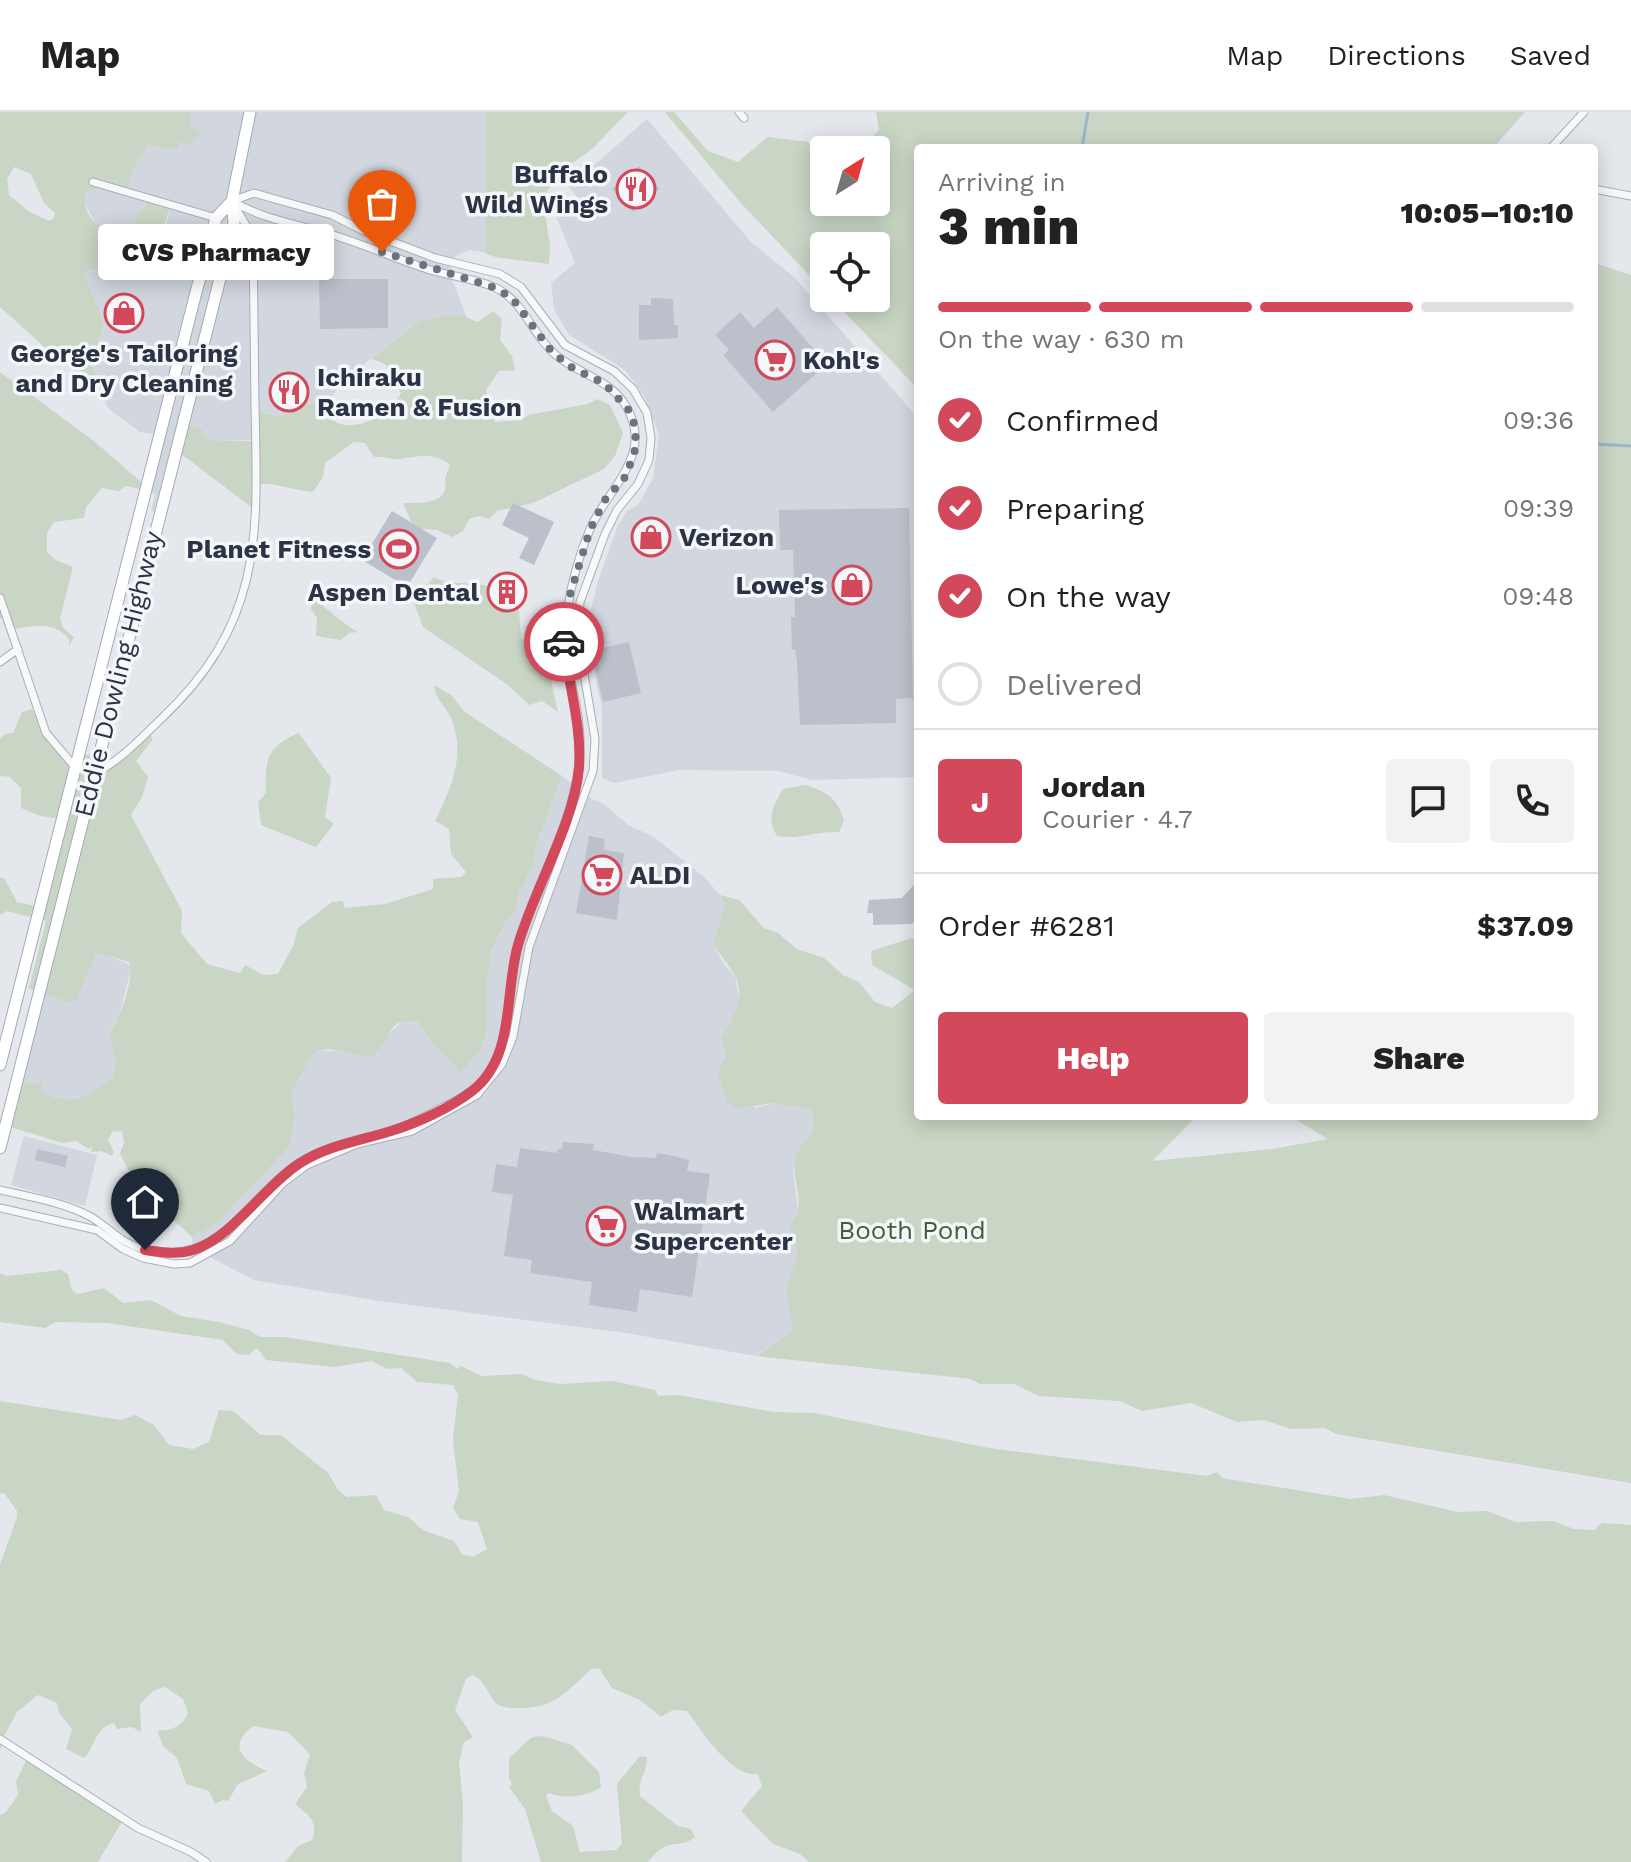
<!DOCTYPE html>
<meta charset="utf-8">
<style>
body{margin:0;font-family:"Work Sans",sans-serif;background:#f2f2f2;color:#222;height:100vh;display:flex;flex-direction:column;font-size:30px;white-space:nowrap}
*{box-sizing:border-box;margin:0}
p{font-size:26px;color:#767676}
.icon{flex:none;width:44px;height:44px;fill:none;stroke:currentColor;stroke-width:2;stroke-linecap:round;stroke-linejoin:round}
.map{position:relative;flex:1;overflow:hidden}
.panel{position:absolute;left:914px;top:32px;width:684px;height:976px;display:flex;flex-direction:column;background:#fff;border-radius:8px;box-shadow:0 4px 20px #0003}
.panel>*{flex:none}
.needle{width:52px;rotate:37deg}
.tools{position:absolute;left:810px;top:24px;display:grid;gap:16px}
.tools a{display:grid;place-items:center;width:80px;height:80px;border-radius:8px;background:#fff;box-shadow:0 4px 20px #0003;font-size:40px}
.pin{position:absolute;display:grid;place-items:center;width:68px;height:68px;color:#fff;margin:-82px -34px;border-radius:50% 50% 50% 0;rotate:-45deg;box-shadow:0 0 8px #0007}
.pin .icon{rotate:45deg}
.courier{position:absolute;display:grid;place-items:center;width:80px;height:80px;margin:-40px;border:6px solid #d1495b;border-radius:50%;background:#fff;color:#222;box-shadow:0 2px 10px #0007}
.bubble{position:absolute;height:56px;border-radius:8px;background:#fff;box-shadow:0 4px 20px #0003;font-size:26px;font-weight:800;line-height:56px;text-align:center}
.overview em{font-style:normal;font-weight:800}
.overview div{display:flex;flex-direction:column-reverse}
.overview{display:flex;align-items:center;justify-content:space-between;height:136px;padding:0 24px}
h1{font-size:52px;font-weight:800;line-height:60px}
.bar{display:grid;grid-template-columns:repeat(4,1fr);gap:12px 8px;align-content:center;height:96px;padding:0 24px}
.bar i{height:10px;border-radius:6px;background:#e0e0e0}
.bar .on{background:#d1495b}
.bar p{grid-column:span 4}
.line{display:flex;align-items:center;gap:20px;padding:0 24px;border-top:2px solid #e0e0e0}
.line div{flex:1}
.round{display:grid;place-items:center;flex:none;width:84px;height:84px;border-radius:8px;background:#f2f2f2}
ol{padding:0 24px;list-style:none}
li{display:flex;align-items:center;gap:24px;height:88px}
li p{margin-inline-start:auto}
li .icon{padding:8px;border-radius:50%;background:#d1495b;color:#fff;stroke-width:4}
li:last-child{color:#767676}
li i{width:44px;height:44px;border:4px solid #e0e0e0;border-radius:50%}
.action{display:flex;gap:16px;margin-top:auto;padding:16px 24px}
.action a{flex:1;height:92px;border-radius:8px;background:#d1495b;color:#fff;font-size:32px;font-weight:800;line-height:92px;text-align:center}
.action a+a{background:#f2f2f2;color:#222}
header{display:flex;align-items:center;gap:48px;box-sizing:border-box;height:112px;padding:0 40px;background:#fff;border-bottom:2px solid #e0e0e0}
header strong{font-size:38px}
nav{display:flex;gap:44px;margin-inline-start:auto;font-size:28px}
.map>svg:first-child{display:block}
</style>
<header>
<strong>Map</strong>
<nav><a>Map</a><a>Directions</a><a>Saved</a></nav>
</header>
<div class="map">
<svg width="1631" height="1750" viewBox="0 0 1631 1750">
<rect width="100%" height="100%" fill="#e4e7ec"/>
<!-- built -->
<path fill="#d2d6de" d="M191,0H486V135L483,140L469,138L452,146L451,164L467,206L458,202L420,209L342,269L334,281L281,304L267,301L256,328H207L183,312L158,401L151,399L155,382L146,378L159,323L140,320L110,298L102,286L92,255L104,212L83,163L86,158L149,151L153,131L166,113L171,93L146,92L129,118L117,121L105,120L96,113L83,87L86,80L94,75L127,78L133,58L148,33L176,38Z
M647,7L751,130L794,165L918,306V665L812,668L778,659L679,658L614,671L602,666V595L585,522L598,469L618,413L627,399L639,392L653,366L659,323L645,285L625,258L568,222L554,197L551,171L575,151L556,104L578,86L569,75Z
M562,664L592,687L604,692L628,713L654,725L704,765L720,783L725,793L713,831L724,852L735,864L739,887L733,907L722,926L726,943L717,962L755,996L774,991L811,998L815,1013L812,1024L805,1031L793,1059L798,1098L790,1116L798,1137L797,1153L787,1178L794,1205L792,1220L755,1244L626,1221L380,1189L254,1168L208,1144H198L192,1129V1125L218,1110L290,1034L295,1006L291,981L311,945L319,938L377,941L385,925L405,907L418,910L451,950L486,922L487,873L491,840L507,808L516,798L519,781L533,753L538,727Z
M95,840H102L132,854L118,906L109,921L116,951L112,967L79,987L54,986L41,978L43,969L36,973L16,968L40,880L66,890Z
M24,1024L97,1043L85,1094L11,1073Z"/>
<!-- green -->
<path fill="#c9d6c5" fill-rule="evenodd" d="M0,0H191L189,13L201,21L191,32L180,30L177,38L148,33L133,58L127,78L104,74L86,80C80,95 93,111 105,120L129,118L146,92L154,87L171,93C165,114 154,130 149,152L86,158L84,163L104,212L92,255L99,276L61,250L0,195ZM14,55L31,62L44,91L55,101L54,106L49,109L28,99L9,83L7,67Z
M486,0H628L591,38L559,60L543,86L550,134L549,152L495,145L483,140L486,135Z
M665,0H674L708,39L738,50L768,25L808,30L824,48V90H876V38H859L879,18L876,0H1525L1493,36H918V277L831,186H876V134H824V179L740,90Z
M1594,151L1631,163V1371L1336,1322L1325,1316L1291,1317L1264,1308L1237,1310L1191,1291L1142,1299L1120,1289L1039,1284L1014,1272H980L971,1267L756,1244L792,1220C794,1205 785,1190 787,1176C792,1144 805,1153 790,1116C792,1110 796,1104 798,1098C802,1079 789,1061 797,1042C806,1022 819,1025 811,998L774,991L734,997L728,990L717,962L726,943L721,926C732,909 746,885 735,864C731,855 719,842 713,831L725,793L720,783L739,788L764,816L778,821L797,837L824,846L843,863L859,870L875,890L892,896L915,878L872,853L871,839L912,826L918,830V1004H1197L1152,1049L1272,1037L1328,1027L1290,1004H1594Z
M493,199L502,207L500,228L512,244L515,258L499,259L486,278L495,310L521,308L528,303L588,292L597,287L610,293L623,321L615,344L604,357L533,391L497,399L489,407L479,404L469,407L463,419L452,425L437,418L414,416L403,391C423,391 450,393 445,366L450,353C436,340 417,344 400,347C392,348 383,344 374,345L365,331L354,330L325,351L323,365L313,380C292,378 276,370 255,372L254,397L176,338L183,312L202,318L208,328L252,329L256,300L281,304L334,281L324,296C337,331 390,306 401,281C391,264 394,251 371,247L420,209L458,202L478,210Z
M0,260L94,329L147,375L144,378L126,374L119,379L102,376L86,395L84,406L54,410L47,421V440L56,448L73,455L60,507L64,517L74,525L69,534V527C53,508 32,514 11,518L7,505L0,506Z
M434,465C449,473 460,470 476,472C494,473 507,486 519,498L521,526L530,534L549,539L555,552L552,573L558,600L542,589L529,593L508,573L423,515L413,488Z
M312,487C329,496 341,511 358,520L349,521L341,528L316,524L317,506L311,497Z
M434,573L451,583L465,600L562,664L538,727L533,753L519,781L516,798L507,808L491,840L487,873L486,922L481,936L461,960L433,932L418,910C383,903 392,934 370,945L330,937L319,938L311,945L291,981L295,1006L290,1034L218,1110L192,1125C179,1112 156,1091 137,1097L131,1090L139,1077L138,1069L129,1060L120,1041L124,1031L122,1019L112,1020L108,1028L114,1040L112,1044L101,1039L91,1040L92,1035L89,1037L76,1029L62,1031L4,1013L16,968L36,973L43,968L41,978L54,986L78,987L112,967L116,951L109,921C119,910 136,862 129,850L96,840L76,889L66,890L29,876L46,809L7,799L0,803V766H4L17,790L39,795L61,707L40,704L21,696V676L10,665L0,664V627L5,622L13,621L22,600L32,597L50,632L71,654L80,641L88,643L100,631L97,669L124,637L148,620L153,627L136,649L148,665L142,685L131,703L182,799L181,821L207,852L240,861L245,853L263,863L278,862L293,834L298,816L332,790L343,789L344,796L385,792L433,777V767L461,765L466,760L451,742L449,717L435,709C452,674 466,643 451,606C445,593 435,587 434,573Z
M299,621L331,666L325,705L334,712L316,735L261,713L258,690L266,681C264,649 267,634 299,621Z
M806,673C829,681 837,686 844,709L839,720C814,719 800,728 777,724C766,706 773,694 783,677Z
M61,1158L68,1162L72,1178L78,1182L104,1176L123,1191L151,1188L181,1204L219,1210L249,1218L260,1225H285L450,1251L457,1257L461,1254L481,1264L522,1262L535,1268L560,1272L613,1269L655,1278L658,1284L679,1283L774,1300L814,1301L989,1336L1207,1364L1217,1360L1222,1366L1351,1387L1384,1383L1458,1400L1487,1399L1516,1410L1553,1409L1574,1417L1594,1418L1602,1411L1631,1413V1750H809L800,1742L773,1732L741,1699L762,1674L758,1662C731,1666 702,1619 687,1599L673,1598L661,1605L640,1588L612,1576L599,1556L591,1557C566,1580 557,1595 521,1596C512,1596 503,1597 496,1591C486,1581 486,1568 472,1563L466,1567L455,1598L473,1625L464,1630L459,1651L463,1691L462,1750H285L298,1734L312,1728C319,1709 308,1703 295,1692L307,1675L304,1661L310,1642L288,1620L253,1614C226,1635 244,1649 267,1659L238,1672L228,1689L223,1688L215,1692L209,1679L186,1672L177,1646L163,1634L157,1619C172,1618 181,1616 188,1601L183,1587L165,1575L154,1578L140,1592L141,1620L132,1615L117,1617L114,1611C95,1615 96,1634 84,1646L66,1637L72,1617L59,1601L57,1591L38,1583L17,1600L2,1628L3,1633L0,1637V1453L17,1405V1399L5,1382L0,1381V1289L121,1308L135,1303L154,1313L169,1333L193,1337L209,1330L219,1298L233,1299L261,1323H281L328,1361L339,1379L347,1385L376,1383L384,1398L408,1405L423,1418L454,1429L462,1442L473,1445L487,1437L478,1410L460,1407L453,1396L459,1379L453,1327L458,1283L453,1273L417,1270L401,1256L387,1257L372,1249L334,1255L266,1248L257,1236L248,1243L237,1242L223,1228L107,1211L56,1210L45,1216L0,1210V1161L6,1164Z
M543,1624L572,1633L599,1660L601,1675C588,1685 563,1687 549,1681L546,1684L552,1699L573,1714L580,1740L616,1738L622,1732L617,1672L640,1644L647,1645C648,1660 637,1668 640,1684L678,1714L691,1717L695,1725C678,1739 670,1722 648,1750H541L525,1697L509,1675L512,1672L509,1666V1646L532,1625Z
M27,1647L124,1706L98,1750H0V1703L6,1700L18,1683L16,1669Z"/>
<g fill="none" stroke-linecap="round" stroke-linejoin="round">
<!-- stream -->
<path stroke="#9fb4cc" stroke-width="3" d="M1082,36L1088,0
M1594,332L1631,334"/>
</g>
<!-- building -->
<path fill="#bbc0ca" d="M639,54L659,77L633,100L612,77Z
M319,167H388V216L320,217Z
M651,186L673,187L674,213H678V226L639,228V193H651Z
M777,195L827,252L773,300L723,243L729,238L715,223L740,200L754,216Z
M513,391L554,410L534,453L519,446L529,426L502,413Z
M909,396L913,586L896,587V611L800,613L797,549L795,537L792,538L791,505H795L793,438H780L779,398Z
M392,399L437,426L407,475L362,448Z
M499,465L525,477L516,495L490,483Z
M599,525L602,536L629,530L641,581L603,590L588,528Z
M589,724L605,727L604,738L624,741L617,808L576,801Z
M918,768V805L912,812L873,813V801H867L869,788L902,786Z
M563,1030L594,1032L593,1038L632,1045L656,1046L657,1041L674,1044L689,1048L687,1059L710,1062L692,1185L640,1177L637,1200L589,1193L592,1170L530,1161L532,1148L504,1144L513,1083L492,1080L496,1052L517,1055L520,1036L557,1041V1037H562Z
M37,1037L68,1044L65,1055L35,1048Z"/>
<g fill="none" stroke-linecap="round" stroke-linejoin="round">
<!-- street casing -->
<g stroke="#a9aeb7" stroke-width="9">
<path id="street" d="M739,0L744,6
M1551,36L1584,0
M93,70L216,106
M1594,77L1631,84
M0,486L46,621L75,655L95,661C120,649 140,627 160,608C263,511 258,426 255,295C254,238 254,182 253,125L234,93
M0,550L18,537
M0,1078C30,1085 63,1090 91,1105C103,1112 114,1123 126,1130C156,1147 196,1143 223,1121C257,1093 280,1056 322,1039C344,1030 366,1026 388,1020C408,1014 425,1004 443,995C453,990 465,985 473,978C483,970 493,955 498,943C512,908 508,869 518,833C537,768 578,706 580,636C582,589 558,548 567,500C571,473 579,443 590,417C608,376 655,343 626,294C611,268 579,262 557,244C532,224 525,189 494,175C473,166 449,164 427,157C394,146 363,132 330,122C296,112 262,107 232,89
M0,1096L97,1118L123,1137L143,1146L174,1152L190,1151L230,1129L283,1071L307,1053L357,1032L412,1019L477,983L502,952L513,925L529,835L593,659L595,627L577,521L580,490L605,422L617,398L638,372L649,348L651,326L647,301L633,277L614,259L565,233L521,175L500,162L435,146L364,119L332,103L254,81L232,89
M0,1627L138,1716L191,1740L206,1750"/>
</g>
<!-- primary casing -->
<g stroke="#a3abb8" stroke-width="13">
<path id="primary" d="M227,138L253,136
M0,953L195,184L216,106L232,89
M0,1036L234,111L232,89L250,0"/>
</g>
<!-- street -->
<use href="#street" stroke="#f7f8fa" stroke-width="7"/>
<!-- primary -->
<use href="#primary" stroke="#fff" stroke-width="11"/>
</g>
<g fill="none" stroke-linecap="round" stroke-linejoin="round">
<!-- done -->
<path stroke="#6c737f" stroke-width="8" stroke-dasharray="0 14.4" d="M382,140L493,175L512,186L552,240L574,257L604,271L628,297L635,314L636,335L626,364L604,389L590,418L569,486L564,530"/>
<!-- route -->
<path stroke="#d1495b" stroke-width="10" d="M145,1138C161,1140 177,1143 193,1138C233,1125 263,1075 300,1051C329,1033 359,1029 391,1019C417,1011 450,996 472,979C516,945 504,881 518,833C534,777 574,712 579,656C582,612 568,573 564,530"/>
</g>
<!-- icons -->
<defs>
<g id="restaurant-ring" transform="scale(2)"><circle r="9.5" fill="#f4f6f9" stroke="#d1495b" stroke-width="1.5"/><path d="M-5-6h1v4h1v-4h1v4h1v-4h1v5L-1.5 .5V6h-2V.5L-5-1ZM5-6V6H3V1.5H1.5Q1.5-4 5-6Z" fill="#d1495b"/></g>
<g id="shop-ring" transform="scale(2)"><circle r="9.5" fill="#f4f6f9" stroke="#d1495b" stroke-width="1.5"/><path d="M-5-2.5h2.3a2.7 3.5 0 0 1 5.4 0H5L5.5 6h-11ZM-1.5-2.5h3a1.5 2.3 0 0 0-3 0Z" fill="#d1495b"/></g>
<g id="supermarket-ring" transform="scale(2)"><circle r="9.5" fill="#f4f6f9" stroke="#d1495b" stroke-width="1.5"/><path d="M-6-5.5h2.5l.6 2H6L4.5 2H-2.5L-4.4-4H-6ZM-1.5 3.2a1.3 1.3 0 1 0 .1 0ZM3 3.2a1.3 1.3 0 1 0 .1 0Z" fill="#d1495b"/></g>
<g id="stadium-ring" transform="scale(2)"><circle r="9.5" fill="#f4f6f9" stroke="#d1495b" stroke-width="1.5"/><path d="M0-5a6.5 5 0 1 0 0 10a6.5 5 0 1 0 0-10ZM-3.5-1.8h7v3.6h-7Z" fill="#d1495b"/></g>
<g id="building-ring" transform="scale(2)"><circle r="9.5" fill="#f4f6f9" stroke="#d1495b" stroke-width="1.5"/><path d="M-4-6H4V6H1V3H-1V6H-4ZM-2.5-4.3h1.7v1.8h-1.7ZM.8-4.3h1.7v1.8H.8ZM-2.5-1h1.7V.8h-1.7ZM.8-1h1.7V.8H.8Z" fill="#d1495b"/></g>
</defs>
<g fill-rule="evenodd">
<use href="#restaurant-ring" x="636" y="77"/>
<use href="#shop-ring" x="124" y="201"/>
<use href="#supermarket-ring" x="775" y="248"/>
<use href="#restaurant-ring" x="289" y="280"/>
<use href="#shop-ring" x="651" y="425"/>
<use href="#stadium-ring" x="399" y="437"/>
<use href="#shop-ring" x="852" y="473"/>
<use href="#building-ring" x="507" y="480"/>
<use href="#supermarket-ring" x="602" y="763"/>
<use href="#supermarket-ring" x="606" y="1114"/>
</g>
<g text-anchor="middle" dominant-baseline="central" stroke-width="7" stroke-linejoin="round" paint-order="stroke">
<!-- poi labels -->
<g font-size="26" font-weight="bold" fill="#2b3445" stroke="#f4f6f9" text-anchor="start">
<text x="608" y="62" text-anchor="end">Buffalo<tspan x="608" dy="30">Wild Wings</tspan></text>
<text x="124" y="241" text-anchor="middle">George's Tailoring<tspan x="124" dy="30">and Dry Cleaning</tspan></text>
<text x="803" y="248">Kohl's</text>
<text x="317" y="265">Ichiraku<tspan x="317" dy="30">Ramen &amp; Fusion</tspan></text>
<text x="679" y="425">Verizon</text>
<text x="371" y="437" text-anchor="end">Planet Fitness</text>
<text x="824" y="473" text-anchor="end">Lowe's</text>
<text x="479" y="480" text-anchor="end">Aspen Dental</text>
<text x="630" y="763">ALDI</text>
<text x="634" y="1099">Walmart<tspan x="634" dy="30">Supercenter</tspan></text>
</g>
<!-- street labels -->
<g font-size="26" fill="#2b3445" stroke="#f4f6f9">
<text transform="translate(118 562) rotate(-76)">Eddie Dowling Highway</text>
</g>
<!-- park labels -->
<g font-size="26" fill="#3f6138" stroke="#f4f6f9">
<text x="912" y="1118">Booth Pond</text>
</g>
</g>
</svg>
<div class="tools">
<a><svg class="needle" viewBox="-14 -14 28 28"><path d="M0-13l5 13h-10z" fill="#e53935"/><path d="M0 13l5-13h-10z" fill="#767676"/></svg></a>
<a><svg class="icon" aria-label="locate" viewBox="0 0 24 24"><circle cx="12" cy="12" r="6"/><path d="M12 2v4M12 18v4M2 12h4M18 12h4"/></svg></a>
</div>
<div class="pin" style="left:382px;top:140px;background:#ea580c"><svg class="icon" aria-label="bag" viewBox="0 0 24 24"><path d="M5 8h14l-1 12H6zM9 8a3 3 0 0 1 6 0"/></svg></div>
<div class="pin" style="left:145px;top:1138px;background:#1f2937"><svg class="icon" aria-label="home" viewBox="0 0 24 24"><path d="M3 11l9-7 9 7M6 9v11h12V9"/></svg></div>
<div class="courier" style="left:564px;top:530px"><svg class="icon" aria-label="car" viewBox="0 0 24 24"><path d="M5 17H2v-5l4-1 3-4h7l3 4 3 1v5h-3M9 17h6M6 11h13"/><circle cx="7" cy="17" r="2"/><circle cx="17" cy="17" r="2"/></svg></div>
<div class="bubble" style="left:98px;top:112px;width:236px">CVS Pharmacy</div>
<section class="panel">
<div class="overview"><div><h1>3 min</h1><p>Arriving in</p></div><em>10:05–10:10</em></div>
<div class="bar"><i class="on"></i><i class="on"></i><i class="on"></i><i></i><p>On the way · 630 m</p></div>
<ol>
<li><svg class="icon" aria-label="check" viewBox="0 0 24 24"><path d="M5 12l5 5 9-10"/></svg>Confirmed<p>09:36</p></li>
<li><svg class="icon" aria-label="check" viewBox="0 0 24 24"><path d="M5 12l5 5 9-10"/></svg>Preparing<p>09:39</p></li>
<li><svg class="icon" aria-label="check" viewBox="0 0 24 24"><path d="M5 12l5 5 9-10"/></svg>On the way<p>09:48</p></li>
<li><i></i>Delivered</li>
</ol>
<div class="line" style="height:144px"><b class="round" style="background:#d1495b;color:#fff">J</b><div><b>Jordan</b><p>Courier · 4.7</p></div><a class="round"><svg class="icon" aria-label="chat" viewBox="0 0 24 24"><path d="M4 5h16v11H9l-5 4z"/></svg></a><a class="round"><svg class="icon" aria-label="phone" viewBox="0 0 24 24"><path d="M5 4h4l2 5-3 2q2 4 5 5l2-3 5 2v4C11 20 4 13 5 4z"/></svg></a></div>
<div class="line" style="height:104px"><div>Order #6281</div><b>$37.09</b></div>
<div class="action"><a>Help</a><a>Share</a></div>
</section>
</div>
